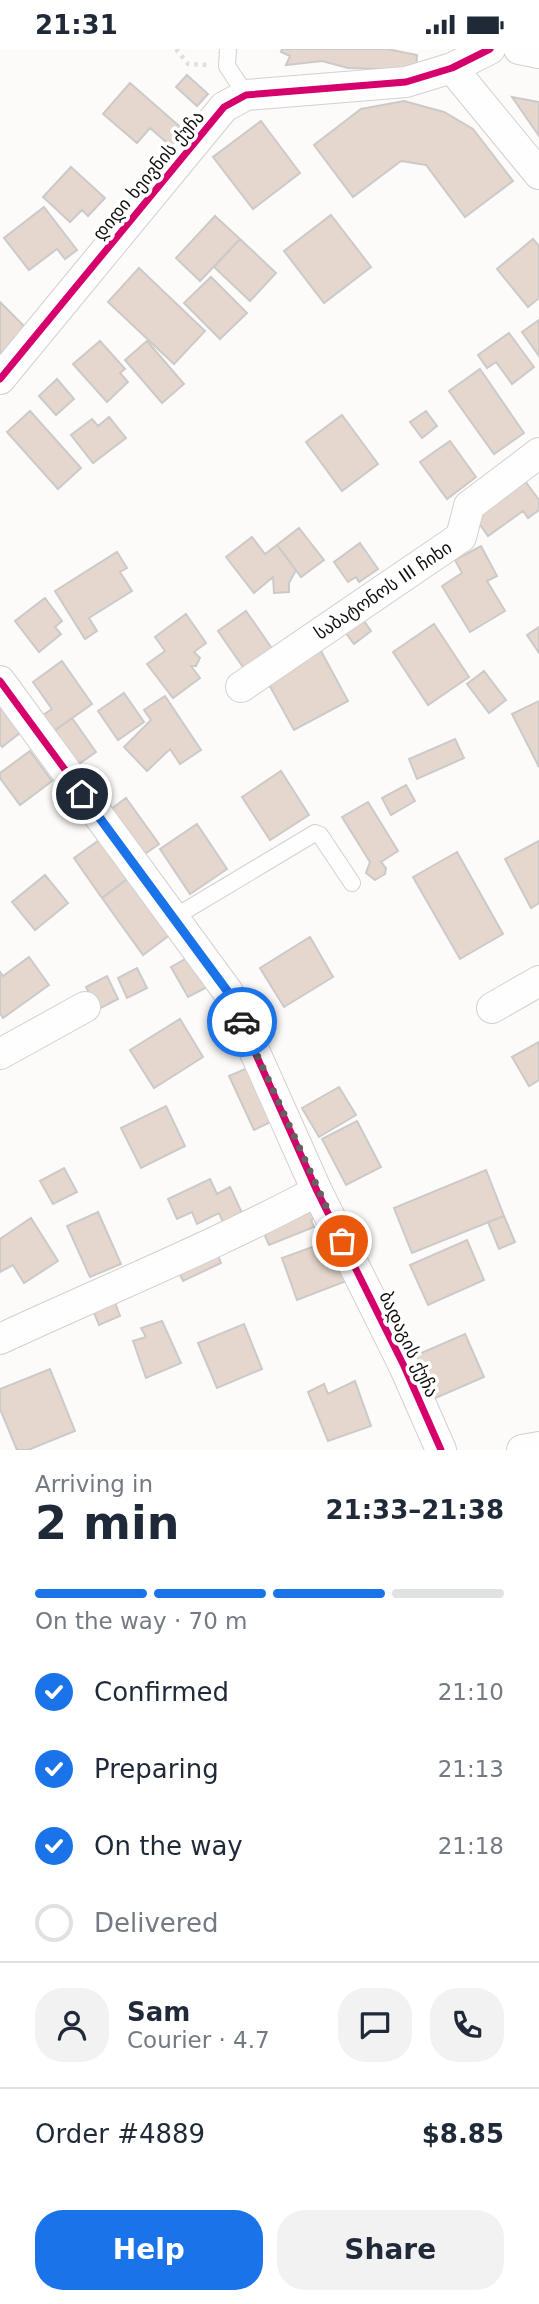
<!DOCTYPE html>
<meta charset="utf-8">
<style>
body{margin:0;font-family:"DejaVu Sans","Noto Sans Georgian",sans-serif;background:#f2f2f3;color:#1f2937;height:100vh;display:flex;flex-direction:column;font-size:26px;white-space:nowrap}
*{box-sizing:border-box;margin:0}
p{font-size:23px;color:#747a83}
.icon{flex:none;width:38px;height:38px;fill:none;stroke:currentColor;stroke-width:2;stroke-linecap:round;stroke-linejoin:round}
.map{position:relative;height:1401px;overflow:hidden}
.drawer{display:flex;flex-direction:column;background:#fff;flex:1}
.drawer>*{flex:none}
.pin{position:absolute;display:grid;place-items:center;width:60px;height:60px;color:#fff;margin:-30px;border:4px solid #fff;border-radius:50%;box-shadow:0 2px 7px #0007}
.courier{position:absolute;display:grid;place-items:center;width:70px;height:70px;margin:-35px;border:5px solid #1a73e8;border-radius:50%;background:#fff;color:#222;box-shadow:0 2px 9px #0007}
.summary em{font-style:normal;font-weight:700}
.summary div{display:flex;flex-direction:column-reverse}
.summary{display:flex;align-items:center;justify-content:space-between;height:119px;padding:0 35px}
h1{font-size:46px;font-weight:700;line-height:52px}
.bar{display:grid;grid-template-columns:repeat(4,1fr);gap:10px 7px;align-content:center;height:84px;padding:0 35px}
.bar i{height:9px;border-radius:5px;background:#e0e1e3}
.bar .on{background:#1a73e8}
.bar p{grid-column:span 4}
.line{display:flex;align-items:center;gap:18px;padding:0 35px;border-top:2px solid #e0e1e3}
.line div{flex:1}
.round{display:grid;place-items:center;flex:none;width:74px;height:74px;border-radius:28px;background:#f2f2f3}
ol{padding:0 35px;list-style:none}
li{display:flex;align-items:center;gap:21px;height:77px}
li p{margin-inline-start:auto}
li .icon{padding:7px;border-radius:50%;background:#1a73e8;color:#fff;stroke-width:4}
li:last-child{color:#747a83}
li i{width:38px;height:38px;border:4px solid #e0e1e3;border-radius:50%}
.button{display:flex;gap:14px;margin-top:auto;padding:14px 35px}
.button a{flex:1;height:80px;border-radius:28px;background:#1a73e8;color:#fff;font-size:28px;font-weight:700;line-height:80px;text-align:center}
.button a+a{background:#f2f2f3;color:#1f2937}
.status{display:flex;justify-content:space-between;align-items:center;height:49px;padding:0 35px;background:#fff;direction:ltr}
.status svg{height:19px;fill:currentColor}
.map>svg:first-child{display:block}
</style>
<div class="status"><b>21:31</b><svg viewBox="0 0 49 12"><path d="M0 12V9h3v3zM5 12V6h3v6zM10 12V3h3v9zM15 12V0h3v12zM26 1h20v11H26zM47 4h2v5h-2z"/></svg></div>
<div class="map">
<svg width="539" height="1401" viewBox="0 0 539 1401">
<rect width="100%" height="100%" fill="#fdfbf9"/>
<!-- building -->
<path fill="#e5d7ce" stroke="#cccac8" stroke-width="2" d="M282,0H387L417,6L416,21L348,19L322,12L286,16L290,7L281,3Z
M187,26L208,45L197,57L176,38Z
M130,34L186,83L173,99L150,79L137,94L103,65Z
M512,48L539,53V87Z
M404,52L444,63L473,80L513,132L465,168L426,116L401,112L353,148L314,96L361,60Z
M261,72L300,124L253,160L213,108Z
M71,118L105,149L88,167L82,161L70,173L43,148Z
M44,158L77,201L65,210L57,200L29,221L4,189Z
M331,166L371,218L324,254L284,202Z
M215,167L240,190L200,232L176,209Z
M240,190L276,224L250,252L214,218Z
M533,190L539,197V249L528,258L497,220Z
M139,219L205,282L174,315L108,253Z
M211,228L247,264L220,290L184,254Z
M0,253L26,279L1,304L0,303Z
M539,271V307L522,283Z
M509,284L534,318L512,335L496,313L487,319L478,306Z
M100,292L125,320L120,324L128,333L107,353L73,315Z
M147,292L184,335L162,354L125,311Z
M480,320L524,384L494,405L449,342Z
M57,330L74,350L56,366L39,347Z
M30,362L81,419L58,440L7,383Z
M426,362L437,377L422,389L410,373Z
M342,366L378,415L342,442L306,393Z
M109,368L126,389L93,414L71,386L92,370L98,377Z
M450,392L476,428L447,450L420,413Z
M522,428L539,451V461L528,469L523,462L488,487L472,464Z
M299,479L324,511L301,528L277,496Z
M252,488L265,505L277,496L296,521L289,534V543L274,544L273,528L254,544L226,508Z
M360,494L378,520L359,533L356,528L348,533L334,513Z
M481,497L497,527L487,532L505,562L470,583L442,537L462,524L455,511Z
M117,503L127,519L120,523L132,542L89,569L97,582L85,590L55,542Z
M45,549L62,572L55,578L61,585L39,603L15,572Z
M246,562L273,601L245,621L218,582Z
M186,565L206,594L194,603L200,609L196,617H191L200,629L173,649L147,615L165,602L155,588Z
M362,569L371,582L354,595L345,583Z
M434,575L469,628L428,656L393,603Z
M539,578V604L527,586Z
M321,602L348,652L294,681L267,632Z
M62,612L92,655L54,682L43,666L52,660L33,633Z
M484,622L506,651L489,664L467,635Z
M124,644L144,673L118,691L98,662Z
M0,646L25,680L2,698L0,695Z
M165,647L201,701L180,715L170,700L147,722L124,698L151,671L144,661Z
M539,652V718L512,665Z
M72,669L96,703L76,717L52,684Z
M455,690L464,709L417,730L409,710Z
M30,702L52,732L20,756L0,729V724Z
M281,722L309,766L270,791L242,748Z
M406,736L415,752L391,766L382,749Z
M126,749L159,795L139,809L106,764Z
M368,753L398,802L381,813L386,819L385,825L375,831L366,824L370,813L342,768Z
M197,775L227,820L190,845L160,800Z
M102,789L130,828L102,849L74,809Z
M539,792V854L531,859L505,810Z
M457,803L503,885L460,910L413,828Z
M45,826L68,854L35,881L12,853Z
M130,828L171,885L143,906L102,849Z
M310,888L333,928L284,958L260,919Z
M192,906L209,937L188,948L171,918Z
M29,908L49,936L3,969L0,964V923L3,927Z
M137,919L147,939L127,949L118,929Z
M107,927L118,950L97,961L86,938Z
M180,970L203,1008L154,1039L130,1001Z
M539,993V1031L529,1037L512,1008Z
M252,1017L277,1070L254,1081L229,1027Z
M339,1038L356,1066L319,1088L302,1059Z
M166,1057L185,1097L141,1119L121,1079Z
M357,1072L381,1118L346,1136L322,1090Z
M64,1119L77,1143L53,1155L40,1132Z
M486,1121L504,1167L412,1204L394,1159Z
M210,1130L217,1145L230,1138L242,1164L223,1173L219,1164L197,1175L192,1163L177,1170L168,1150Z
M318,1152L324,1166L311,1171L314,1178L269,1196L260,1175Z
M98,1163L121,1215L90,1228L67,1177Z
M504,1167L515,1193L499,1200L488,1173Z
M31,1169L58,1212L24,1234L13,1216L0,1223V1190Z
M334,1190L349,1231L297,1251L282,1209Z
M467,1191L484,1231L428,1256L410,1216Z
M215,1199L221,1214L183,1232L176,1217Z
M114,1251L120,1267L99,1276L92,1259Z
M162,1272L181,1314L146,1329L133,1292L146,1288L141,1279Z
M244,1275L262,1320L217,1339L198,1294Z
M465,1285L484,1328L431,1351L412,1308Z
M50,1320L75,1382L28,1401H17L0,1360V1340Z
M355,1332L371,1377L328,1392L308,1343L324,1335L328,1345Z"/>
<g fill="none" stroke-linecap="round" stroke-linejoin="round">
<!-- lane casing -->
<g stroke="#d3d0ce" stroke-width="18">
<path id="lane" d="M228,0L227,17L246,46
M173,869L315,784L320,786L352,834"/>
</g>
<!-- street casing -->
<g stroke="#d3d0ce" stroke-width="32">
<path id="street" d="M519,0L539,4
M452,19L539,125
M0,330L224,58L246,46L406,33L452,19L490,0
M0,632L228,943L317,1142L404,1317L441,1401
M241,638L461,488L469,457L539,404
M492,959L539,932
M0,1005L85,958
M0,1290C106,1241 214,1197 317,1142
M522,1401L539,1398"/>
</g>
<!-- path -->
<path stroke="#e0dfdf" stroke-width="4.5" stroke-dasharray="3.5 5" stroke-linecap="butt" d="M176,0L188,15L210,16"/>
<!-- lane -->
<use href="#lane" stroke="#fffefe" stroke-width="16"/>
<!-- street -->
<use href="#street" stroke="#fffefe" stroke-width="30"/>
<!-- cycleway casing -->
<g stroke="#fff" stroke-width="11">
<path id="cycleway" d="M0,330L224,58L246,46L406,33L452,19L490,0
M0,632L228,943L317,1142L404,1317L441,1401"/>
</g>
<!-- cycleway -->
<use href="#cycleway" stroke="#d6006c" stroke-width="7"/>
</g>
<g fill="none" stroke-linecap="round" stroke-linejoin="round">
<!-- done -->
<path stroke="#64615f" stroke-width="7" stroke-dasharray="0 12.6" d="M242,973L342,1192"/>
<!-- route -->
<path stroke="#1a73e8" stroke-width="9" d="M82,745L228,943L242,973"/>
</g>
<g text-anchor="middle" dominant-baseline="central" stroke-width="7" stroke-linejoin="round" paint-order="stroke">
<!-- street labels -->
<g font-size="18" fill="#110e0c" stroke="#fff">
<text transform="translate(148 126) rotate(-50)">დიდი ხეივნის ქუჩა</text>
<text transform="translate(383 541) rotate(-34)">საბატონოს III ჩიხი</text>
<text transform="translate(409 1295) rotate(65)">ბადაგის ქუჩა</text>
</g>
</g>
</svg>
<div class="pin" style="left:342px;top:1192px;background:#ea580c"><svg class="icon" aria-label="bag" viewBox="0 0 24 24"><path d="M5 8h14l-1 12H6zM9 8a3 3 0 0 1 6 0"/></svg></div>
<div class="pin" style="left:82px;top:745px;background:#1f2937"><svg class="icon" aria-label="home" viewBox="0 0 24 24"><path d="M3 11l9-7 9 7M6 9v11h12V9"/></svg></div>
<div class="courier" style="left:242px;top:973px"><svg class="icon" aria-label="car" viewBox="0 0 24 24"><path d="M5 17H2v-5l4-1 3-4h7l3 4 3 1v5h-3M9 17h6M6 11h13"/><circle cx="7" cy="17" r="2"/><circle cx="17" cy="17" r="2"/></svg></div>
</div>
<section class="drawer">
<div class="summary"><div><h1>2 min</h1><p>Arriving in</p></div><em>21:33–21:38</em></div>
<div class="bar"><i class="on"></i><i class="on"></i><i class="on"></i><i></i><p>On the way · 70 m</p></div>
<ol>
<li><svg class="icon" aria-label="check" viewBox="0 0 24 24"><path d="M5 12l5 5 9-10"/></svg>Confirmed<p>21:10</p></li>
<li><svg class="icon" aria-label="check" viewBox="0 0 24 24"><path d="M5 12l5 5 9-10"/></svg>Preparing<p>21:13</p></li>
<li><svg class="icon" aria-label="check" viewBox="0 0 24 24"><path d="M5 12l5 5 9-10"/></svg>On the way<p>21:18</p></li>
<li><i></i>Delivered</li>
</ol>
<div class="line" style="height:126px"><a class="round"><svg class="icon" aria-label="person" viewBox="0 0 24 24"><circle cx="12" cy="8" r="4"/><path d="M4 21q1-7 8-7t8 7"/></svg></a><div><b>Sam</b><p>Courier · 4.7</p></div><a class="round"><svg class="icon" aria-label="chat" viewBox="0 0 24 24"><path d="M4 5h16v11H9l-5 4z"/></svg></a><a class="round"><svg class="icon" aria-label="phone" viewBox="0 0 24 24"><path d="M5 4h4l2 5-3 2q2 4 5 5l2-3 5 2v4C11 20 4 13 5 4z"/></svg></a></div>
<div class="line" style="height:91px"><div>Order #4889</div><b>$8.85</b></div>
<div class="button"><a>Help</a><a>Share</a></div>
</section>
